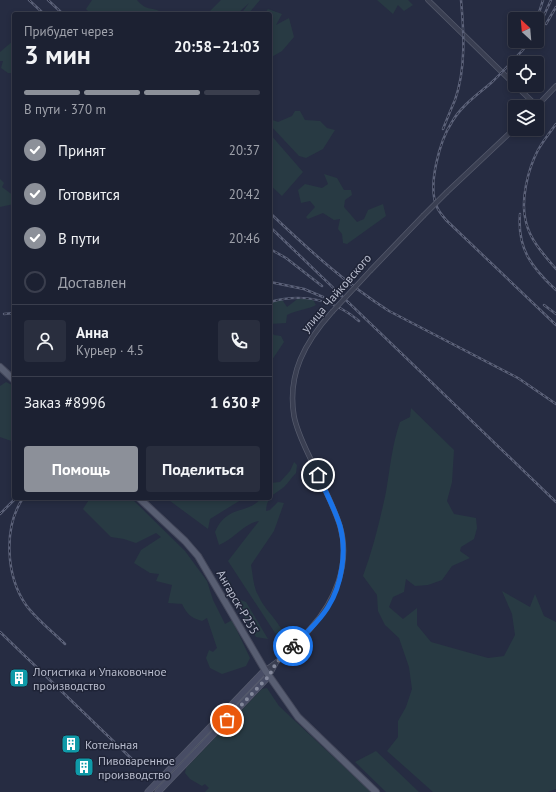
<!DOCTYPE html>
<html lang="ru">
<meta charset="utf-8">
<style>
body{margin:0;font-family:"PT Sans",sans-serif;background:#292e3e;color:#f1f3f6;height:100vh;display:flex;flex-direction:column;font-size:15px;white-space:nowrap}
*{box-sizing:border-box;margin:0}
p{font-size:13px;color:#a0a3ac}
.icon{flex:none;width:22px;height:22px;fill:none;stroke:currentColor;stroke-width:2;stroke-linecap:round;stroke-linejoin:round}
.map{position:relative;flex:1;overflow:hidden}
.side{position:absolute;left:12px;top:12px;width:260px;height:488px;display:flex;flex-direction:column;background:#1c2132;border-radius:4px;box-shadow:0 2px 6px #0003,0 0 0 1px #3a3e4d}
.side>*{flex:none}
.needle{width:26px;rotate:334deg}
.buttons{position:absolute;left:508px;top:12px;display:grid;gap:8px}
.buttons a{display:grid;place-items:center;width:36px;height:36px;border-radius:4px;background:#1c2132;box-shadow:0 2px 6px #0003,0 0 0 1px #3a3e4d;font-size:20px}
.pin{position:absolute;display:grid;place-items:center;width:34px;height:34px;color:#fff;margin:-17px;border:2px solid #fff;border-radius:50%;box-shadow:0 1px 4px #0007}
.courier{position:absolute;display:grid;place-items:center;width:40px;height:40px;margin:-20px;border:3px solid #1a73e8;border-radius:50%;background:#fff;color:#222;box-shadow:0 1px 5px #0007}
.head em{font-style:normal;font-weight:700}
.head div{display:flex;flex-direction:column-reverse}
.head{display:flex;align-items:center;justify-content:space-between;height:68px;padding:0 12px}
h1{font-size:26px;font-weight:700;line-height:30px}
.bar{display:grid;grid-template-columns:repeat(4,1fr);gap:6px 4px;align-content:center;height:48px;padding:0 12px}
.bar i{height:5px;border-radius:3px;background:#3a3e4d}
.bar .active{background:#8c9099}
.bar p{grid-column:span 4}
.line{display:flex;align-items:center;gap:10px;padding:0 12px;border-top:1px solid #3a3e4d}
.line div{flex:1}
.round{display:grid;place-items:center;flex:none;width:42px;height:42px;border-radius:4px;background:#292e3e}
ol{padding:0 12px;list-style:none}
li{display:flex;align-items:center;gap:12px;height:44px}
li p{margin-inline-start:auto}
li .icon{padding:4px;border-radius:50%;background:#8c9099;color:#fff;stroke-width:4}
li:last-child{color:#a0a3ac}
li i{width:22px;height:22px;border:2px solid #3a3e4d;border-radius:50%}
.button{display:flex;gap:8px;margin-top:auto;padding:8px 12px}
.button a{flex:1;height:46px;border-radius:4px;background:#8c9099;color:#fff;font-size:16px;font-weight:700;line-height:46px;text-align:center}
.button a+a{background:#292e3e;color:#f1f3f6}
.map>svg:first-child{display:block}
</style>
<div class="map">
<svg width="556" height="792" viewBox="0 0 556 792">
<rect width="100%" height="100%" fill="#262c42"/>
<!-- green -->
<path fill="#283a43" d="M92,0H137C148,13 152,5 164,14H91L86,9Z
M221,0H260L248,14H241L249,3L237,14H207Z
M377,0H408L413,5L404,11L398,5L393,14Z
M268,9L282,14L276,25L289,18L294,37L282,51L270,58V14H264Z
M14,40V73H8L1,68L3,61H0V52Z
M295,111H300L305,120L320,121L327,128L335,130L323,149L306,158L299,156L270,125V119L278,122L292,116Z
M270,134L303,172L282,196L270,185Z
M324,174L337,178L344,190H351L352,195L345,200L344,207L357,222L364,219L368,210L383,204L386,216L347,244L343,243L342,234L338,229L340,219L334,220L323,213L308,219L306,217L315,207L310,201L301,203L298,190L305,184L322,188L328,184Z
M0,179L4,183L2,187L14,196V204L0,207Z
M300,297L312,298L316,305C306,310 297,310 287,315L286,323L270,324V301L281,298L287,307Z
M270,330L274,335L281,336L284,342L270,363Z
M6,382L14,386V442L0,437V386Z
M411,408L454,450L452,482L447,501L454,514L476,518L477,528L474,539L461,547L460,551L470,558L452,566L442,580L428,585L415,586L406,579L404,592L393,597L389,607L403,619L417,608V625L431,642L488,658L504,656L515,635L512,614L502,591L530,607L535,594L544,616L556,622V789L548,792H433L387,751L398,737V721L406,707L412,689L409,667L399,638L385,625L378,611L377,595L363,576C373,549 380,520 386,492C390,468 392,445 400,422L410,417Z
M294,462L297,465L296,473C292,477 288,483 284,487C273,496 268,494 266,511L270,510L278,502L284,503L274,531L251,565C253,575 253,586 258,595C264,609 276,618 283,632L279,635L275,633L228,561L259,521C246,522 234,539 219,545L215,532C227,504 248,515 261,498H270V483L280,482L290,471Z
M90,498H131L185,551L207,581L213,600L225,624L232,620L250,658L246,666L222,674L210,668L206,658L209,650L213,652L217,648L207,618L202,621C191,618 187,614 182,604L168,603L172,585L156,581L159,574L150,573L134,563L141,550L161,537L156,533L136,543L124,539L111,537L83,509Z
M166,498H244L210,519L208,529Z
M221,576L228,578C236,589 230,597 246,602L268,639L256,637Z
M259,677L262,680L191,754L188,751Z
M267,688L279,706L371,792H205L209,788L205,784L202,786L190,779L185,773L186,768L262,689Z
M376,751L419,792H386L355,762Z"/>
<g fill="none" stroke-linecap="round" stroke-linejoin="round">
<!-- minor casing -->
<g stroke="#555a6c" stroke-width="5.5">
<path id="minor" d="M428,0L515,85
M515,85L537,106
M536,107L556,86
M447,192L515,128
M371,270L423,216
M265,670C283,659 296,644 310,629C335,601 351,564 340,526C333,504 321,482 312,462C305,447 297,432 294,416C287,374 305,342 332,312
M269,676L276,663"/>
</g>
<!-- secondary casing -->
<g stroke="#555a6c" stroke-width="7">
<path id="secondary" d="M148,792L265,670
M158,792L269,676"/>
</g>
<!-- primary casing -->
<g stroke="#44485b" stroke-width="8">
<path id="primary" d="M0,367L14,380
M139,498L185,541L198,556L265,670L298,717L376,792"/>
</g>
<!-- minor -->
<use href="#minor" stroke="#3a3f52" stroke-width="4"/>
<!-- secondary -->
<use href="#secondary" stroke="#484d65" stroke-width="5.5"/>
<!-- primary -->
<use href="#primary" stroke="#585e72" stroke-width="6"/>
<!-- rail casing -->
<g stroke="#5c6279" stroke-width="2.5">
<path id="rail" d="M29,0L44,14
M48,0L63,14
M537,19L543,0
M546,24L556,7
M537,31L551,0
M531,41C518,55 505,70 491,83C477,95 461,106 452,122C440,140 427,186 437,207C439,212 443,216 446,220L556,325
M556,124C550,132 543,141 538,150C528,169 520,201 526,222C530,240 544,255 556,269
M443,129C447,119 451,109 455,100C466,69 464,32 461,0
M270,213C308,249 345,283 389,311L518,378L556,404
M520,214C517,249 532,268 556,290
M270,227L556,502
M270,249L286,258L322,286
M270,282L304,289L323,297
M270,302C302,293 333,299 359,321
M544,305L556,314
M4,314L14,313
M23,498C3,528 6,576 26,605C36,619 53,632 65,644
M0,514L16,498
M0,632L135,762"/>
</g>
<!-- rail -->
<use href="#rail" stroke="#1f2437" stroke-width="1" stroke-dasharray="3" stroke-linecap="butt"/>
<!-- minor-bridge casing -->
<g stroke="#555a6c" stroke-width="5.5" stroke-linecap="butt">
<path id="minor-bridge" d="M423,216L447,192
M332,312L371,270"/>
</g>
<!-- minor-bridge -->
<use href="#minor-bridge" stroke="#3a3f52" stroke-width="4"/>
</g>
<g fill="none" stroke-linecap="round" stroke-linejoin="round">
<!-- done -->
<path stroke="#84899c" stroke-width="4" stroke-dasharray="0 7.2" d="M227,720L269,676L276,663L293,646"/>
<!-- route -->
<path stroke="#1a73e8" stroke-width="5" d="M293,646C305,634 319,622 328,607C342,585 347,551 340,526C335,509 325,491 318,475"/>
</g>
<!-- icons -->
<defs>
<g id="building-square" transform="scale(1)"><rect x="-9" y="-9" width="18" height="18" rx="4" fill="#0f9aa8" stroke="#1f2437"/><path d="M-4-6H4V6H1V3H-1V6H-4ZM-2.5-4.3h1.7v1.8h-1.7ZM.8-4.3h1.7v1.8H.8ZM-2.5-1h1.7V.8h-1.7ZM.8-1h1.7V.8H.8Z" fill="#fff"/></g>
</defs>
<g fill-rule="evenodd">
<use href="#building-square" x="19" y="678"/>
<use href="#building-square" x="71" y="744"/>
<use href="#building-square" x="84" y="767"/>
</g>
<g text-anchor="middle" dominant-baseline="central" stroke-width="3" stroke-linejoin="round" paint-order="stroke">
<!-- street labels -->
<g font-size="12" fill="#b7bbcc" stroke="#1f2437">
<text transform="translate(336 293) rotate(-49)">улица Чайковского</text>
<text transform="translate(238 602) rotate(60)">Ангарск-Р255</text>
</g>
<!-- poi labels -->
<g font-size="12" fill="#b7bbcc" stroke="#1f2437" text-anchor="start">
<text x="33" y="671">Логистика и Упаковочное<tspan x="33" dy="14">производство</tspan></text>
<text x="85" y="744">Котельная</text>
<text x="98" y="760">Пивоваренное<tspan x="98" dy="14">производство</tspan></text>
</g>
</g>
</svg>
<div class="buttons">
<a><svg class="needle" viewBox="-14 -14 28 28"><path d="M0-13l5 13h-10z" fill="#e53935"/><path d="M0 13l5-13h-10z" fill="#a0a3ac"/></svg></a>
<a><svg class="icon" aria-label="locate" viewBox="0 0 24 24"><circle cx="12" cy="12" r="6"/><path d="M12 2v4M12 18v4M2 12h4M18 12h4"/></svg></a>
<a><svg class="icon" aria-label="layers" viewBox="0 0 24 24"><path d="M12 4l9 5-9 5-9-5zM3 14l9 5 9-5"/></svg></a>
</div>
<div class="pin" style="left:227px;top:720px;background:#ea580c"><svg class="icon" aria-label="bag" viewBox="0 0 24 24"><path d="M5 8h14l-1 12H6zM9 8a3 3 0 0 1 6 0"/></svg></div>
<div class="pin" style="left:318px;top:475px;background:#1f2937"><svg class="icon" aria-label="home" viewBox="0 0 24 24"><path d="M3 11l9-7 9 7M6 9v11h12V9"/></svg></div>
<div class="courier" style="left:293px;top:646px"><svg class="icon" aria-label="bike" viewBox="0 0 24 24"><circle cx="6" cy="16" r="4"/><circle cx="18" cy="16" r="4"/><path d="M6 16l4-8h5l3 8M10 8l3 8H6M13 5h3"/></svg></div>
<section class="side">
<div class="head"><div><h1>3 мин</h1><p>Прибудет через</p></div><em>20:58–21:03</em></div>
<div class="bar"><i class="active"></i><i class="active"></i><i class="active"></i><i></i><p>В пути · 370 m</p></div>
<ol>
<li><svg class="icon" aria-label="check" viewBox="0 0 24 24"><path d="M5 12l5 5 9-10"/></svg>Принят<p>20:37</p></li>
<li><svg class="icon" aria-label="check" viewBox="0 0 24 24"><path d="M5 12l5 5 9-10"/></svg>Готовится<p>20:42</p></li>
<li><svg class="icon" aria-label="check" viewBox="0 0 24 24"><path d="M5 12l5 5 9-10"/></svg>В пути<p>20:46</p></li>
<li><i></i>Доставлен</li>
</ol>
<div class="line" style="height:72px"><a class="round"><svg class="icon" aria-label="person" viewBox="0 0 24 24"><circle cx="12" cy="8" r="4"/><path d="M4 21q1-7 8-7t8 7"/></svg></a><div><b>Анна</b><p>Курьер · 4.5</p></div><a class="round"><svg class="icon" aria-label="phone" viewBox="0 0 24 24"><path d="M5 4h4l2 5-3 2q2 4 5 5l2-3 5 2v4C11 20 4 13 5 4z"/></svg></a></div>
<div class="line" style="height:52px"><div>Заказ #8996</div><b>1 630 ₽</b></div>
<div class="button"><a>Помощь</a><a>Поделиться</a></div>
</section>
</div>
